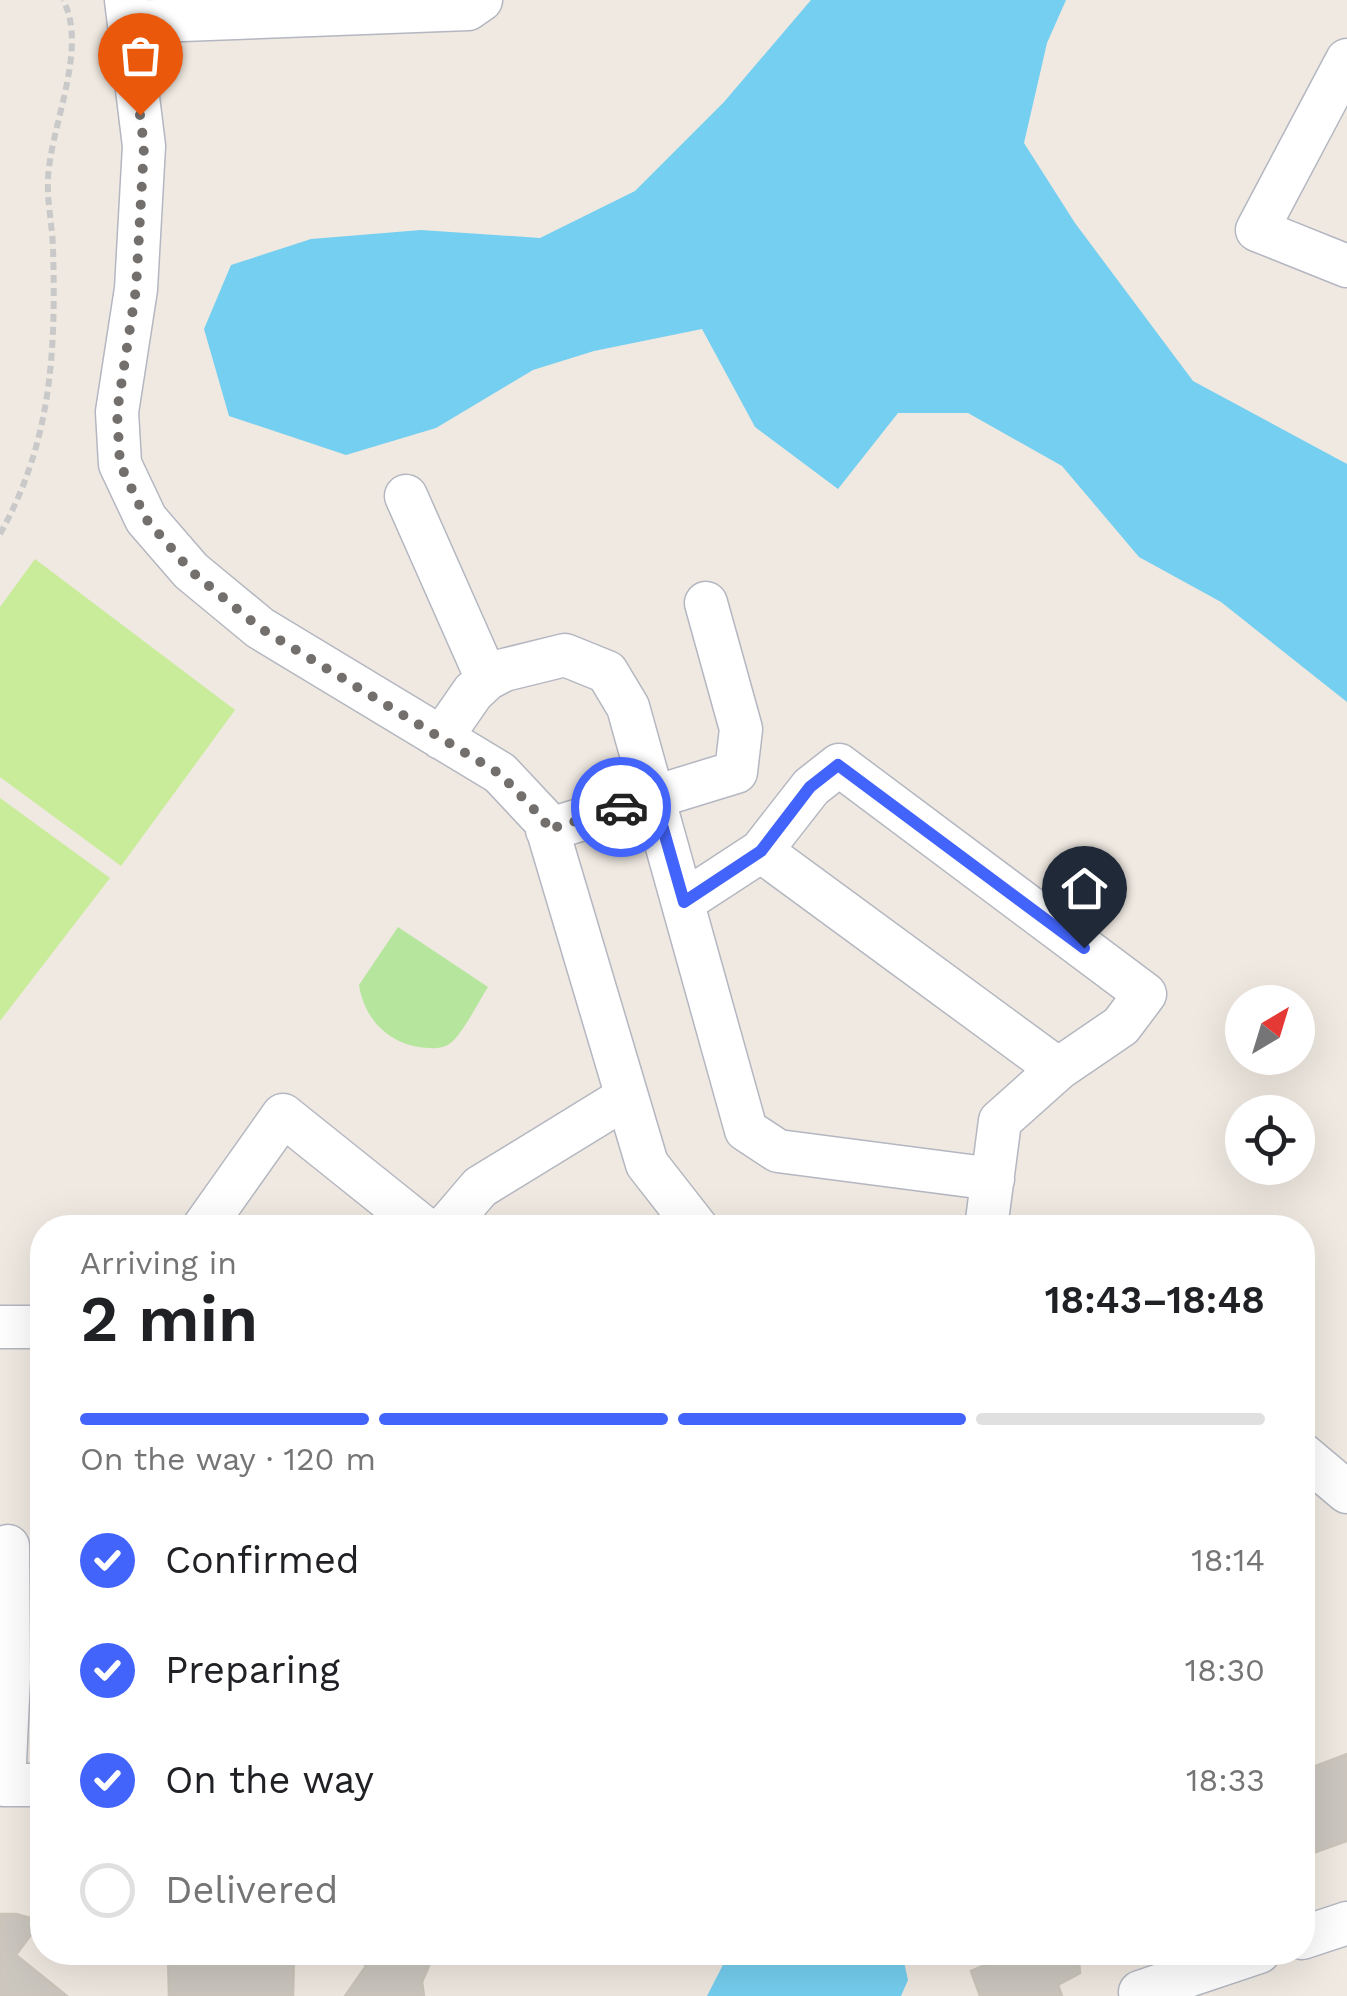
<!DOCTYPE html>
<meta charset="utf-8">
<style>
body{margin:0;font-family:"Work Sans",sans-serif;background:#f2f2f2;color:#202124;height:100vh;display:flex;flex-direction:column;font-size:38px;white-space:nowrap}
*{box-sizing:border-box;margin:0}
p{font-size:32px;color:#757577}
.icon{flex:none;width:55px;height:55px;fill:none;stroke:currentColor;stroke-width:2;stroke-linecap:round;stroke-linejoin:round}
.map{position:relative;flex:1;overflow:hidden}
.sheet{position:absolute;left:30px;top:1215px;width:1285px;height:750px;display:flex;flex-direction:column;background:#fff;border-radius:40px;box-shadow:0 10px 40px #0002}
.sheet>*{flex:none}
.needle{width:65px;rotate:38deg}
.buttons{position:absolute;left:1225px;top:985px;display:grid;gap:20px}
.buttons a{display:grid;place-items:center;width:90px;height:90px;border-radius:50%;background:#fff;box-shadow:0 10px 40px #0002;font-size:50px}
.pin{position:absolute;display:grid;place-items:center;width:85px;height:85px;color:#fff;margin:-102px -42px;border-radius:50% 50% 50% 0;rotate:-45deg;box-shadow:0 0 10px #0007}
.pin .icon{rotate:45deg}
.courier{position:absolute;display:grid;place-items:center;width:100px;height:100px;margin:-50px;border:8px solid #4264fb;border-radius:50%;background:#fff;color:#222;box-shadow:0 2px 12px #0007}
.overview em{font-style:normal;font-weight:600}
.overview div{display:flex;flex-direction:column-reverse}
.overview{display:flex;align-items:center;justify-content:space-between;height:170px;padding:0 50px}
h1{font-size:65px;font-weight:600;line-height:75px}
.bar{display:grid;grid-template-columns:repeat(4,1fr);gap:15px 10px;align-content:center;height:120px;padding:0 50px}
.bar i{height:12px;border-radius:8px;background:#e0e0e0}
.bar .current{background:#4264fb}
.bar p{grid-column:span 4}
ol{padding:0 50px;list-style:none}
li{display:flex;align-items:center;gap:30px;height:110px}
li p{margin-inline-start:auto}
li .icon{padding:10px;border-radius:50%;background:#4264fb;color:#fff;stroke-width:4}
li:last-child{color:#757577}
li i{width:55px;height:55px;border:5px solid #e0e0e0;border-radius:50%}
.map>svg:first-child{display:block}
</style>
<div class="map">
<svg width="1347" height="1996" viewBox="0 0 1347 1996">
<rect width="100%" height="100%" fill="#efe9e1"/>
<!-- green -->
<path fill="#b6e59e" d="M398,927L488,987C477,1004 466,1028 452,1042C446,1047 438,1049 430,1048C392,1047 365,1022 359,985Z"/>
<!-- pitch -->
<path fill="#c9ec9a" d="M35,559L235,710L121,866L0,777V607Z
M0,798L110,878L0,1021Z"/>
<!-- water -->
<path fill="#75cff0" d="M811,0H1066L1047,43L1024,143L1075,223L1193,381L1347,464V702L1221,602L1139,557L1062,466L968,413H898L838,489L755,427L702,329L594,351L533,370L436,428L346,455L229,416L204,329L231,265L311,239L421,230L540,238L635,191L724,102Z
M729,1953H902L908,1980L901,1996H707Z"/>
<!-- building -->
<path fill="#cbc7bf" stroke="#cbc5ba" stroke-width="2.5" d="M1347,1754V1841L1302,1857V1771Z
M0,1914H16L41,1921L16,1955L67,1996H0Z
M140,1952H294L293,1996H169L168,1955Z
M352,1952H435L422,1982L424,1996H345L366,1966Z
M1016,1952H1078L1080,1973L1058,1985L1062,1996H980L971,1971Z"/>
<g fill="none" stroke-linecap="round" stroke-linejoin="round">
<!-- minor casing -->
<g stroke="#b4b7c1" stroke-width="45">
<path id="minor" d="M126,0L144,146L136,289L117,412L120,464L146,519L191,571L260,628L500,773L545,821L647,1164L697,1228
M129,22L468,9L481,0
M1347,60L1257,230L1347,266
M406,496L487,679
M441,738L473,692L487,679L504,670L565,655L607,672L628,707L746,1130L778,1151L993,1179
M547,830L736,772L741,729L706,603
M761,851L1058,1069
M683,902L761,851L811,787L839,765L1145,994L1121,1026L1058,1069L1000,1121L986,1228
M203,1228L283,1115L424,1228
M445,1228L480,1187L625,1098
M0,1327H42
M1302,1454L1347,1492
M8,1546L9,1676L4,1785H42
M1302,1938L1347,1923
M1141,1996L1140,1992L1259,1952"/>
</g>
<!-- path -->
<path stroke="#c9c9c9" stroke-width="6" stroke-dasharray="8 5" stroke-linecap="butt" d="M0,534C52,441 56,351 53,247C52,224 47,202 48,179C50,127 89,48 63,0"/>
<!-- minor -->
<use href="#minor" stroke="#fff" stroke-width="42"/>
</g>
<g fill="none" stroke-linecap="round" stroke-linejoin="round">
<!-- done -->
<path stroke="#726f6d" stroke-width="10" stroke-dasharray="0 18" d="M140,115L144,146L136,289L117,412L120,464L146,519L191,571L260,628L500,774L545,821L547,830L621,807"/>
<!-- route -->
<path stroke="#4264fb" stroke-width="12" d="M621,807L654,797L684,902L761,851L810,787L838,765L1084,948"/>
</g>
</svg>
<div class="buttons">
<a><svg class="needle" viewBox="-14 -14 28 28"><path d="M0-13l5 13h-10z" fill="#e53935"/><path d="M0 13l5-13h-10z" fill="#757577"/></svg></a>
<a><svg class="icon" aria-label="locate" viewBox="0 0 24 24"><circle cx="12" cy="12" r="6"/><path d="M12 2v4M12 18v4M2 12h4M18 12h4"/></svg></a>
</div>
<div class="pin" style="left:140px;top:115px;background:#ea580c"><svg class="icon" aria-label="bag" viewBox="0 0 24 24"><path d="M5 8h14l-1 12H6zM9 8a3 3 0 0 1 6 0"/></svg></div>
<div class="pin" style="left:1084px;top:948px;background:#1f2937"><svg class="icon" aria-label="home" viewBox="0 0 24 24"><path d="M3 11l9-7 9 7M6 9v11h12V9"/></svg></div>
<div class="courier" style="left:621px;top:807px"><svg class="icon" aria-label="car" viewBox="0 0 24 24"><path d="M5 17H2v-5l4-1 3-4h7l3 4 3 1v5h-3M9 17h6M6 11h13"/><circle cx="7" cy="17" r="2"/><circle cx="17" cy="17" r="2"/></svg></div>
<section class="sheet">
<div class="overview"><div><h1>2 min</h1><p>Arriving in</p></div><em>18:43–18:48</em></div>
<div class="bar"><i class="current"></i><i class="current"></i><i class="current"></i><i></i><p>On the way · 120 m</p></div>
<ol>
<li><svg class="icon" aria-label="check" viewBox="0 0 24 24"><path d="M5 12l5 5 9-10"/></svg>Confirmed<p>18:14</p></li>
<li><svg class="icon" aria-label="check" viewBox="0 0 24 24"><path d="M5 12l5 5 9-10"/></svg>Preparing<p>18:30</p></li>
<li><svg class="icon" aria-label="check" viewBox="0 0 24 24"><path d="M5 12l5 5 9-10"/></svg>On the way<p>18:33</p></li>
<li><i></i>Delivered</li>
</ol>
</section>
</div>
